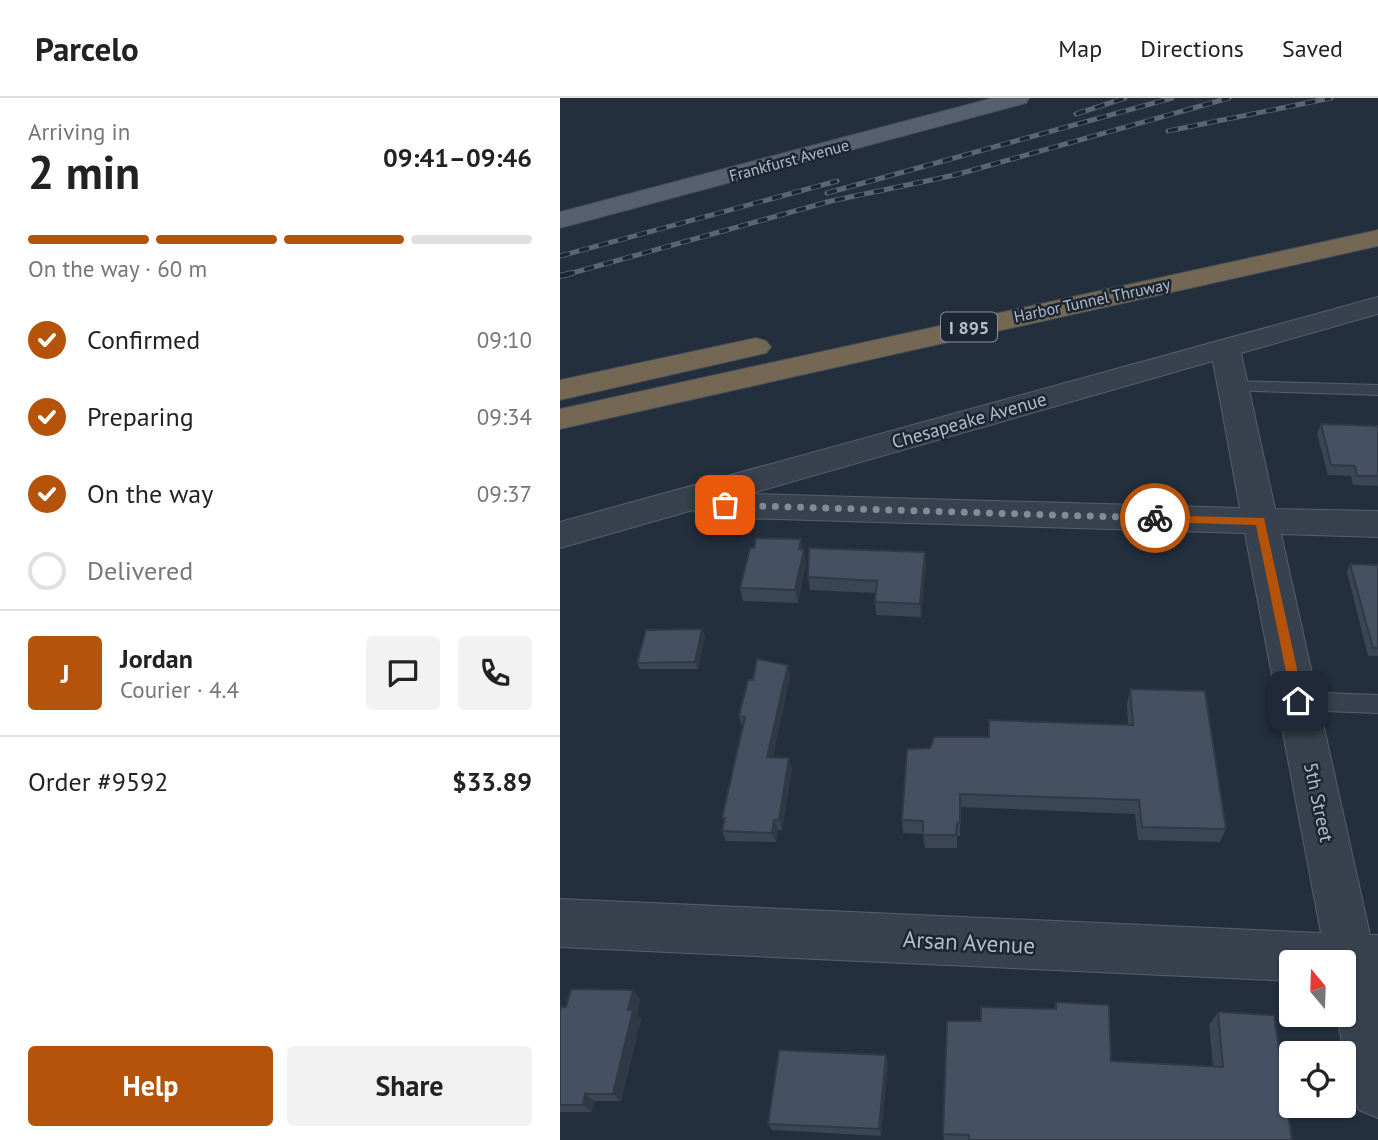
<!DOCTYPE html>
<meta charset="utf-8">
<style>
body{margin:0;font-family:"PT Sans",sans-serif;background:#f2f2f2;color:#222;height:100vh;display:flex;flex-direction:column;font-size:26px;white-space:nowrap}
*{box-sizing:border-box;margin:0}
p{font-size:23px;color:#767676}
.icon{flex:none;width:38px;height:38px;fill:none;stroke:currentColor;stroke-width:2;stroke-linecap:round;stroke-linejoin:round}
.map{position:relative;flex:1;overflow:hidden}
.sheet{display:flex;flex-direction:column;background:#fff;width:560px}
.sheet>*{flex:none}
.needle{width:46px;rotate:341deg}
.buttons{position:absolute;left:719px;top:852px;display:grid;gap:14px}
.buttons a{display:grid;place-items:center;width:77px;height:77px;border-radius:7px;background:#fff;box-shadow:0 2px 5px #0004;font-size:35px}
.pin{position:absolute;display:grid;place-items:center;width:60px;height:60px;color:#fff;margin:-30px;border-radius:14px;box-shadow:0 4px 10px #0006}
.courier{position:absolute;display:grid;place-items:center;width:70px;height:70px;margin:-35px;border:5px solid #b45309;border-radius:50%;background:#fff;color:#222;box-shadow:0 2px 9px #0007}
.summary em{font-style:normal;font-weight:800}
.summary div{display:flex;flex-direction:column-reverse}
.summary{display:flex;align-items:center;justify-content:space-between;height:119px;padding:0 28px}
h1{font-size:46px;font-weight:800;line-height:52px}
.bar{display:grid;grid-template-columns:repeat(4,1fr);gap:10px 7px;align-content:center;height:84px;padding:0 28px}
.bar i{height:9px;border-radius:5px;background:#e0e0e0}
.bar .selected{background:#b45309}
.bar p{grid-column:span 4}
.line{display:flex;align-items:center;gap:18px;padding:0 28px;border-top:2px solid #e0e0e0}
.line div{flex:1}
.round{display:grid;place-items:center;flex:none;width:74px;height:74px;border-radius:7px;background:#f2f2f2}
ol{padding:0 28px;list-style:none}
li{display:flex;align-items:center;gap:21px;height:77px}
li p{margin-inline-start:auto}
li .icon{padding:7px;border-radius:50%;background:#b45309;color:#fff;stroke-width:4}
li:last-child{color:#767676}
li i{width:38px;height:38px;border:4px solid #e0e0e0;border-radius:50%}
.button{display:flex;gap:14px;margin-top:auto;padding:14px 28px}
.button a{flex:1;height:80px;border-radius:7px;background:#b45309;color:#fff;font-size:28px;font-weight:800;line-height:80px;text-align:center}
.button a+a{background:#f2f2f2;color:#222}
header{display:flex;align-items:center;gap:42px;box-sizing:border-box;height:98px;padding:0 35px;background:#fff;border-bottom:2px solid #e0e0e0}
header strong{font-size:33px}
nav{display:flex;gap:38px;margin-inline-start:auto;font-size:24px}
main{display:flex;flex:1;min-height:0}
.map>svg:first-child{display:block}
</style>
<header>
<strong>Parcelo</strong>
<nav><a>Map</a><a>Directions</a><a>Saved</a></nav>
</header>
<main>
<section class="sheet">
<div class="summary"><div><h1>2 min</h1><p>Arriving in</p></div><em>09:41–09:46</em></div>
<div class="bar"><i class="selected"></i><i class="selected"></i><i class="selected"></i><i></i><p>On the way · 60 m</p></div>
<ol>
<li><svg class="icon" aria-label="check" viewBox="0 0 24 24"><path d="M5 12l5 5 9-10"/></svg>Confirmed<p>09:10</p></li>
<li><svg class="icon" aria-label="check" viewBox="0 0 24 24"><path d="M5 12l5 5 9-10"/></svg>Preparing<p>09:34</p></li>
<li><svg class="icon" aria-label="check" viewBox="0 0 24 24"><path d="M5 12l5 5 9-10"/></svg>On the way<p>09:37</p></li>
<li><i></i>Delivered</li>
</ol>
<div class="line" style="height:126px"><b class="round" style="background:#b45309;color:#fff">J</b><div><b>Jordan</b><p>Courier · 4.4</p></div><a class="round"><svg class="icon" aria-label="chat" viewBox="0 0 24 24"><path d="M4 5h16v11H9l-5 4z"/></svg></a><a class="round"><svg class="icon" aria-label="phone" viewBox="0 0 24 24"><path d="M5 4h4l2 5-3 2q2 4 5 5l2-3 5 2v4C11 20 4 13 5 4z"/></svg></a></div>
<div class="line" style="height:91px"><div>Order #9592</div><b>$33.89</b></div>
<div class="button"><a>Help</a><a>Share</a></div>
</section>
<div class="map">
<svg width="818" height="1042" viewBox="0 0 818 1042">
<rect width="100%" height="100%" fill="#242f3e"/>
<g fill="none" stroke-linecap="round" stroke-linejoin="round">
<!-- service casing -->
<g stroke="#565f6c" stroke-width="2">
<path id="service" d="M673,283L818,287V297L667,292L665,288L667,284Z
M738,594L818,597V615L738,612L730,610L727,603L730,596Z"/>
</g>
<!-- minor casing -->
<g stroke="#565f6c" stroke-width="2">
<path id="minor" d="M818,199V216L681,255L715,411L818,413V439L721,436L810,837H818V1020L799,1012L791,993L777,917H784V864H732V883L0,849V801L761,835L685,435L148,419L133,412L0,450V424ZM653,263L680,410L189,396Z"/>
</g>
<!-- primary casing -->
<g stroke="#414a57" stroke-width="2">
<path id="primary" d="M433,0H469L466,5L0,130V114Z"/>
</g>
<!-- motorway casing -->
<g stroke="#434c59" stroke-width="2">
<path id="motorway" d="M818,132V148L0,331V311Z
M196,240L206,243L211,249L206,255L0,302V282Z"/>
</g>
<!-- service -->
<use href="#service" fill="#38414e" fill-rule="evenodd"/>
<!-- minor -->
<use href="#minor" fill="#38414e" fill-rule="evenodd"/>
<!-- primary -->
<use href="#primary" fill="#56606e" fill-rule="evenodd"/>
<!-- motorway -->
<use href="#motorway" fill="#746855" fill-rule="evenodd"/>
<!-- rail-far1 casing -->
<g stroke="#5a6575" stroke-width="5">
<path id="rail-far1" d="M516,16L565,0
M608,33L771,0
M267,95L612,0
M0,158L277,83
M5,177L271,103L395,77L669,0"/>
</g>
<!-- rail casing -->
<g stroke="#5a6575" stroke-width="6">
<path id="rail" d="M0,178L12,175"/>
</g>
<!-- rail-far1 -->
<use href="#rail-far1" stroke="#1d2633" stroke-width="3.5" stroke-dasharray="10" stroke-linecap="butt"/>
<!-- rail -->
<use href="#rail" stroke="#1d2633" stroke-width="4.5" stroke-dasharray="12" stroke-linecap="butt"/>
</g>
<!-- wall -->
<path fill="#3b4654" d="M761,326L818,328V388L793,387L791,378L768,377L757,336Z
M243,452L246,465L238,505L183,503L180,490Z
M365,454L366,467L361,519L316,517L315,504L316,495L250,492L248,479Z
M790,466L818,467V558H808L787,474Z
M142,531L145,538L138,571H80L77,565Z
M230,578L213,659L232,670L222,732H218L216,744L166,743L162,733L164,724L162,720L182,628L179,618L193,582Z
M570,591L666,731L660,744L578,742L575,716L400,709V738H397V750H365L363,736L343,735L342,722L370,650L429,639L568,627L567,606Z
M73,892L80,901L77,917L81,921L61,1003H34L32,1014H0V913L6,909Z
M496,904L551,963L653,968L649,927L658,914L732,1042H384L383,1036L421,923L494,911Z
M326,957L328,965L321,1038L212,1032L208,1026Z"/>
<!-- shaded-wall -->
<path fill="#303945" d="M241,441L246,465L238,505L235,492L239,451Z
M365,454L366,467L361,519L360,506Z
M142,531L145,538L138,571L135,564Z
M228,567L230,578L211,669L207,659Z
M229,660L232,670L222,732L219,722Z
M214,722L218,732L216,744L212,735Z
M73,892L80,901L77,917L81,921L61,1003L53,996Z
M326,957L328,965L321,1038L319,1031Z
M25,996L34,1003L32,1014L23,1007Z"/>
<!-- building -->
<path fill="#455162" stroke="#303945" stroke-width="2" d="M761,326L818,328V378H797L795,368L771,367Z
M196,440L241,441L239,451L244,452L235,492L180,490L190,450H194Z
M249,450L365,454L360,506L315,504L317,483L248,479Z
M790,466L818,467V550H813Z
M142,531L135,564L77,565L86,532Z
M197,561L228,567L207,659L229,660L219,722H214L212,735L162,733L165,720H162L185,619L179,618L188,582H193Z
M570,591L645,593L666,731L582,729L579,702L400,696V725H397L396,737H363V723L342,722L347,651L370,650L374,639H429V622L573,627Z
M11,891L73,892L68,912H73L53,996H25L23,1007H0V913L1,909H6Z
M496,904L549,907L551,963L663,969L658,914L714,917L732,1042H409V1037L383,1036L387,923H421V909L496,911Z
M219,952L326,957L319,1031L208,1026Z"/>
<!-- route -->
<path fill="#b45309" d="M591,417L704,420L744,603L742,607H734L732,603L696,427L595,424L590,420Z"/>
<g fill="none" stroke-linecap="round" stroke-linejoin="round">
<!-- done -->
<path stroke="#828b98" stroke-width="7" stroke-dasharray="0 12.6" d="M165,407L595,420"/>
</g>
<g text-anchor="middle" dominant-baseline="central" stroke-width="5" stroke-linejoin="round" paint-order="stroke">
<!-- far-street labels -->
<g font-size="16" fill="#b4bcc9" stroke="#1d2633">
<text transform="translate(229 62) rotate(-15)">Frankfurst Avenue</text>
<text transform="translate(532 202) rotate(-12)">Harbor Tunnel Thruway</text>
</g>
<!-- shield labels -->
<rect fill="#1d2633" stroke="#878f9c" stroke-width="2" x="381" y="214.5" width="56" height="29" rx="5"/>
<g font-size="18" font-weight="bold" fill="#b4bcc9">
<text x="409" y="229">I 895</text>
</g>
<!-- street labels -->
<g font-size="19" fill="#b4bcc9" stroke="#1d2633">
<text transform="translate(409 322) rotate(-16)">Chesapeake Avenue</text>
<text transform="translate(759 704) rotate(78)">5th Street</text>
</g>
<!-- near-street labels -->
<g font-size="23" fill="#b4bcc9" stroke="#1d2633">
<text transform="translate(409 844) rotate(3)">Arsan Avenue</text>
</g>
</g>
</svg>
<div class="buttons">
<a><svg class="needle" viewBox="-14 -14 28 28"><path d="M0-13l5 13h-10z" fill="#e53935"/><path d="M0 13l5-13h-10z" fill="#767676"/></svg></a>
<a><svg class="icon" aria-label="locate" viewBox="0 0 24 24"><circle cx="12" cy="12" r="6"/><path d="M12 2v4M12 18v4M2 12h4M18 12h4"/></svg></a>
</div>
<div class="pin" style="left:165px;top:407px;background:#ea580c"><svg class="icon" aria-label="bag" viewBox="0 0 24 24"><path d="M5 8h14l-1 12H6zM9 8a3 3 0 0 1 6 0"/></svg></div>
<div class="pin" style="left:738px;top:603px;background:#1f2937"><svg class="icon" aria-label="home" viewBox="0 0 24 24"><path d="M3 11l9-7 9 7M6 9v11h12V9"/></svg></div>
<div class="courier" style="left:595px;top:420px"><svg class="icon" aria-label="bike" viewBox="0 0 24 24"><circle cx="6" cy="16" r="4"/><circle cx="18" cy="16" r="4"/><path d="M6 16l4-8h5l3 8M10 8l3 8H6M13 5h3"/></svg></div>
</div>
</main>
